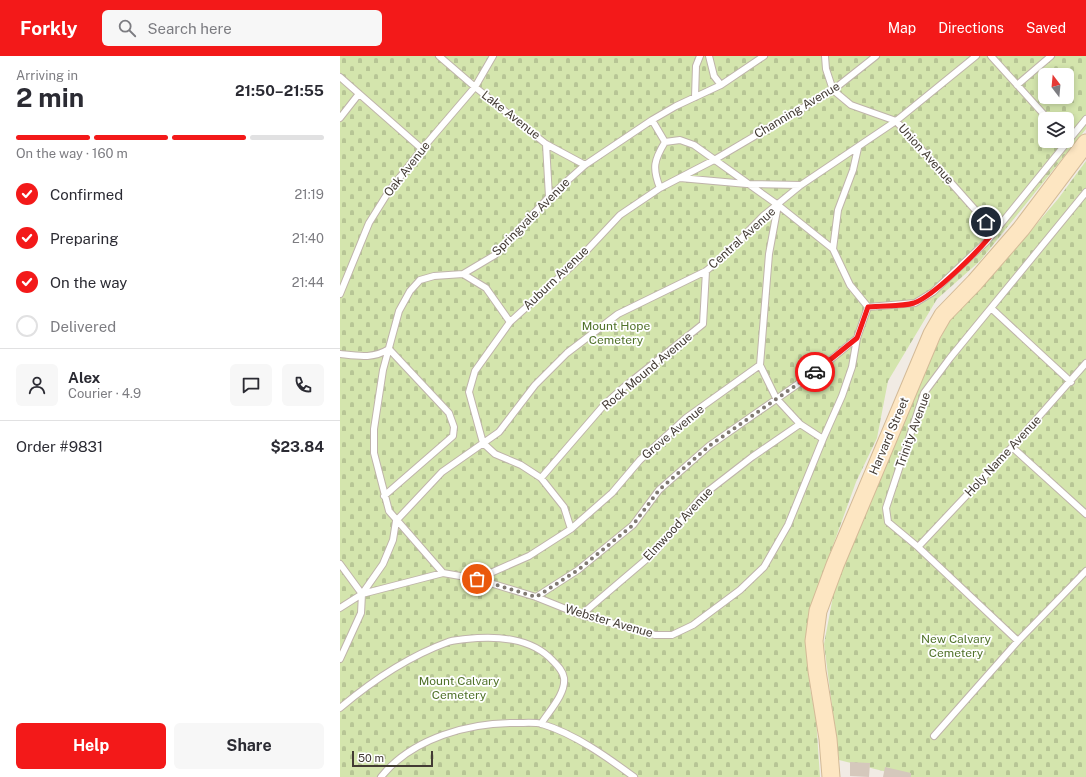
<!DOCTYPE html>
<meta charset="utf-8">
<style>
body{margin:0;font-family:"Public Sans",sans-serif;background:#f7f7f7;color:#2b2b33;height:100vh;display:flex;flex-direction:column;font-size:15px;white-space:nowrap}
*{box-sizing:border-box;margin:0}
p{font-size:13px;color:#7c7c81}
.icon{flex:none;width:22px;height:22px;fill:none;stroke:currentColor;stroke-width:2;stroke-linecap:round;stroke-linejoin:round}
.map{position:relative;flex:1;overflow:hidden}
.drawer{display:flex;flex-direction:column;background:#fff;width:340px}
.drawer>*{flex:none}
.needle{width:26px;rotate:344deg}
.tools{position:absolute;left:698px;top:12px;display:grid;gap:8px}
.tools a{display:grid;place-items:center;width:36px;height:36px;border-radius:6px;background:#fff;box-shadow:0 2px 6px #0003;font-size:20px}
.scale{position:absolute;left:12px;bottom:10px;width:81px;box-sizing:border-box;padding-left:4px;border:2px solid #433b34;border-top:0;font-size:11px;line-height:14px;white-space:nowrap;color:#433b34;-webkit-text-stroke:3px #fff;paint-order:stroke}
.pin{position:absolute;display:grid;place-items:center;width:34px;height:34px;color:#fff;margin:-17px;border:2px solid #fff;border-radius:50%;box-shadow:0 1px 4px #0007}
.courier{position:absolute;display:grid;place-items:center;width:40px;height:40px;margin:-20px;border:3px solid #f31919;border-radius:50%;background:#fff;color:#222;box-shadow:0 1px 5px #0007}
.head em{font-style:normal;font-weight:700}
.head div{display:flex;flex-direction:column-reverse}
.head{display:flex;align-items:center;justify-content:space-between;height:68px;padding:0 16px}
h1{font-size:26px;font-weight:700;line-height:30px}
.bar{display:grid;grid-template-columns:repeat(4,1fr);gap:6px 4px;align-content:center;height:48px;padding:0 16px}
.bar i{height:5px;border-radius:3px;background:#e1e1e2}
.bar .selected{background:#f31919}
.bar p{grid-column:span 4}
.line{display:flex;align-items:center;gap:10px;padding:0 16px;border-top:1px solid #e1e1e2}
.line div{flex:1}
.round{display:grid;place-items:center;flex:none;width:42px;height:42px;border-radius:6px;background:#f7f7f7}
ol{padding:0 16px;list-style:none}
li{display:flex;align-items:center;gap:12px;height:44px}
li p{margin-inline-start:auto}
li .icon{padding:4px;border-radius:50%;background:#f31919;color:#fff;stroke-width:4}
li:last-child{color:#7c7c81}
li i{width:22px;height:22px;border:2px solid #e1e1e2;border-radius:50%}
.cta{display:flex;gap:8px;margin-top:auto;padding:8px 16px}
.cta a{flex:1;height:46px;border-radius:6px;background:#f31919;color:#fff;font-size:16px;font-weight:700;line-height:46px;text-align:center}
.cta a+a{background:#f7f7f7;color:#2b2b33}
header{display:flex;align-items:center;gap:24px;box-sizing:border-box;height:56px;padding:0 20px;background:#f31919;color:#fff}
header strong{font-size:19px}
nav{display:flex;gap:22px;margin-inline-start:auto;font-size:14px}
.search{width:280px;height:36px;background:#f7f7f7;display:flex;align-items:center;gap:10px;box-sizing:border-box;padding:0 14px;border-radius:6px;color:#7c7c81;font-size:15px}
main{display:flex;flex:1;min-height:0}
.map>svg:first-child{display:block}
</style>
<header>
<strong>Forkly</strong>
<div class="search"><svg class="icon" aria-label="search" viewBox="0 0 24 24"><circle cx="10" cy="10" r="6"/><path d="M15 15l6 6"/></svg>Search here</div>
<nav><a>Map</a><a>Directions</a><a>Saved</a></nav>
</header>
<main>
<section class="drawer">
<div class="head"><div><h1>2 min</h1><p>Arriving in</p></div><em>21:50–21:55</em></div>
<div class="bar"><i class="selected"></i><i class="selected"></i><i class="selected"></i><i></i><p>On the way · 160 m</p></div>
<ol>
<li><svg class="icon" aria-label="check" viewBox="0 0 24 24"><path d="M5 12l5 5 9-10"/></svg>Confirmed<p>21:19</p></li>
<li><svg class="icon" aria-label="check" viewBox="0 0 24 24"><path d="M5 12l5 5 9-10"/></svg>Preparing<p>21:40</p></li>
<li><svg class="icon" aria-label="check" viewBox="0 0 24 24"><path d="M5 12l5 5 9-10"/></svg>On the way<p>21:44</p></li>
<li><i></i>Delivered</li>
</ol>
<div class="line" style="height:72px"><a class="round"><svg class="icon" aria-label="person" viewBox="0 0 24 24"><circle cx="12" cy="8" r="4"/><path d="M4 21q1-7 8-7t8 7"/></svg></a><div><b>Alex</b><p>Courier · 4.9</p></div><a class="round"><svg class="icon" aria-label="chat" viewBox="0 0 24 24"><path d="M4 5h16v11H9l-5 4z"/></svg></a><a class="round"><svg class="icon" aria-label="phone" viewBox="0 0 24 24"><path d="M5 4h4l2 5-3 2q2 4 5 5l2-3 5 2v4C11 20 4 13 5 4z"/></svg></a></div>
<div class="line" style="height:52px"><div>Order #9831</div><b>$23.84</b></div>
<div class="cta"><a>Help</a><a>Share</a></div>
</section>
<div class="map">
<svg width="746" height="721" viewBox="0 0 746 721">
<defs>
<pattern id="cemetery-stones" width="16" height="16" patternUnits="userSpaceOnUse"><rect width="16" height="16" fill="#d4e5ad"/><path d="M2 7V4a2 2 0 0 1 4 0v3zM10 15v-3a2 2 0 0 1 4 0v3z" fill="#b7c595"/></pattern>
</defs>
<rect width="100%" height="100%" fill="#f1ebe4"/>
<!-- cemetery -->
<path fill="url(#cemetery-stones)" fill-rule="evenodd" d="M0,0H746V73L640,205L597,243L548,325L537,382L516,426L478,531L465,583L470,632L476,663L480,721H0ZM705,19H727V41H705ZM705,63H727V85H705Z
M746,105V721H567L499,704L484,588L494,535L539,423L592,299L613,257L654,218L718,143Z"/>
<!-- building -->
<path fill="#d5c8bc" d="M510,706L530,707L529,721L510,720Z
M545,711L571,717V721H543Z"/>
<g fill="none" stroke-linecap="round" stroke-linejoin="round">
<!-- lane casing -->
<g stroke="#bfb4aa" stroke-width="8">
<path id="lane" d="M99,0L135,31L206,88L245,109
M369,0L374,20L381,29
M485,0L486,13L493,34L511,49L556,65L654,175
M651,0L708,63
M0,21L82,93
M677,29L711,0
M355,41L356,10L360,0
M0,62L18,39
M312,64L325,86
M325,86L340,84L354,89L438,149L493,193L510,229L528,251
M206,88L209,141
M340,122L407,128L461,129
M320,132C312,112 314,104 325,86
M493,193L498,154L513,114L518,92
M123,218L146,232L170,266
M0,238L29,167L49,135L82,93L135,31L153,0
M528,251L575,247L593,236L647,185L746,63
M651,252L731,326
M0,298C18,300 33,303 49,293
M420,309L436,342L460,368L483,383
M143,387L129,336L135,315L170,266L235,207L280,159L320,132L374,104L493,34L536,0
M143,387L155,398L181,409L201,422L224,451L231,473
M672,391L746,458
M201,422L264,349L284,331L363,268L366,215
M44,440L113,380L114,371L109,357L49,293
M578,491L672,391L746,307
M0,508L22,538
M103,517L49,455L34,397V373L43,314L59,255L70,235L80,224L94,220L123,218L155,199L209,141L245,109L312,64L336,50L381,29L424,0
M137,523L189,500L231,473L272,437L300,404L346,362L420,309L429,198L438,149
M22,538L103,517L137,523L196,541L241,559L315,579H332L353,569L400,534L424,511L448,469L483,383L502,340L512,311L517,282L528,251
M196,541L238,514L293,469L319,434L369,390L478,314L517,282
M0,552L22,538L43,508L53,484L56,465L102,416L159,376L195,329L227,297L278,258L366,215L384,200L423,160L461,129L556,65L636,0
M241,559L315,496L363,439L412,401L460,368
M678,585L578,491L548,466L546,452L584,337L610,302L746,136
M0,603L21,557L22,538
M0,652C33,624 67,601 108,586C113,584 120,584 126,583C156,580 191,581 213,605C218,610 223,615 224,622C226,638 209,655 201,668
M594,680L678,585L746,515
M41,721C72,682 130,666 178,667C185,667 195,666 202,668C235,678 267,701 294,721"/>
</g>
<!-- secondary casing -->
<g stroke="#d3ba97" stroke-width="19">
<path id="secondary" d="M491,721L488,683L477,615L474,585L478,555L495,509L592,278L603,259L635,226L681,173L746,87"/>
</g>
<!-- lane -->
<use href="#lane" stroke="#fff" stroke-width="6"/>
<!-- secondary -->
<use href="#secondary" stroke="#fde6c2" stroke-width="17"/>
</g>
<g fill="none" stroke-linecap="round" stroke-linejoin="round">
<!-- done -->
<path stroke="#807972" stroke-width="4" stroke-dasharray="0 7.2" d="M137,523L196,541L238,514L293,469L319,434L369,390L475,316"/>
<!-- route -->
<path stroke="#f31919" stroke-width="5" d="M475,316L517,282L528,251C543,249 561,251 574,247C594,240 642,192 654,175L646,166"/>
</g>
<g text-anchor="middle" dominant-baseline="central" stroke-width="3.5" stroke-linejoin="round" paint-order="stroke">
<!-- street labels -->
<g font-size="12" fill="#433b34" stroke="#fff">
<text transform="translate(457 54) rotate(-31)">Channing Avenue</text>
<text transform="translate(171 59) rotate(38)">Lake Avenue</text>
<text transform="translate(586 98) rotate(48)">Union Avenue</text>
<text transform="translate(67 113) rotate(-52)">Oak Avenue</text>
<text transform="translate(191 161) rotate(-45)">Springvale Avenue</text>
<text transform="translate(402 182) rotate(-42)">Central Avenue</text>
<text transform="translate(216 222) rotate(-44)">Auburn Avenue</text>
<text transform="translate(307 315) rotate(-40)">Rock Mound Avenue</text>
<text transform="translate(573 374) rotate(-70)">Trinity Avenue</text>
<text transform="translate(333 376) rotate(-40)">Grove Avenue</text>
<text transform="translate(549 380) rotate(-67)">Harvard Street</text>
<text transform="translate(663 400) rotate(-47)">Holy Name Avenue</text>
<text transform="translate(338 468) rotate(-47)">Elmwood Avenue</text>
<text transform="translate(269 565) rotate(16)">Webster Avenue</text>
</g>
<!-- park labels -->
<g font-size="12" fill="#50722a" stroke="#fff">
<text x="276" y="270">Mount Hope<tspan x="276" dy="14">Cemetery</tspan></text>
<text x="616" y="583">New Calvary<tspan x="616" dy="14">Cemetery</tspan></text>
<text x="119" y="625">Mount Calvary<tspan x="119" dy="14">Cemetery</tspan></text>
</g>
</g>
</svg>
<div class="tools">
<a><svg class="needle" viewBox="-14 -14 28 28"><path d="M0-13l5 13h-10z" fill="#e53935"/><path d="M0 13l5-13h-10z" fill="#7c7c81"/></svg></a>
<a><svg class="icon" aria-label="layers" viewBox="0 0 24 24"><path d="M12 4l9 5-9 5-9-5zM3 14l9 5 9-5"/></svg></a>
</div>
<div class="scale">50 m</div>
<div class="pin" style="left:137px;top:523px;background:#ea580c"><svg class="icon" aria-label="bag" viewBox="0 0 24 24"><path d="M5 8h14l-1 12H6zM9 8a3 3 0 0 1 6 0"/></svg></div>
<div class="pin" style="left:646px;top:166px;background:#1f2937"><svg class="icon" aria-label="home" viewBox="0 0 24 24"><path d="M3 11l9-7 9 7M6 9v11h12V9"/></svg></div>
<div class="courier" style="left:475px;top:316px"><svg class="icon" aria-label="car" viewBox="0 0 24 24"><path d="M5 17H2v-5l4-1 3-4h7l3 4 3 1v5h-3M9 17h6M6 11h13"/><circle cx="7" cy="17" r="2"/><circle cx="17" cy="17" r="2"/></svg></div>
</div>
</main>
